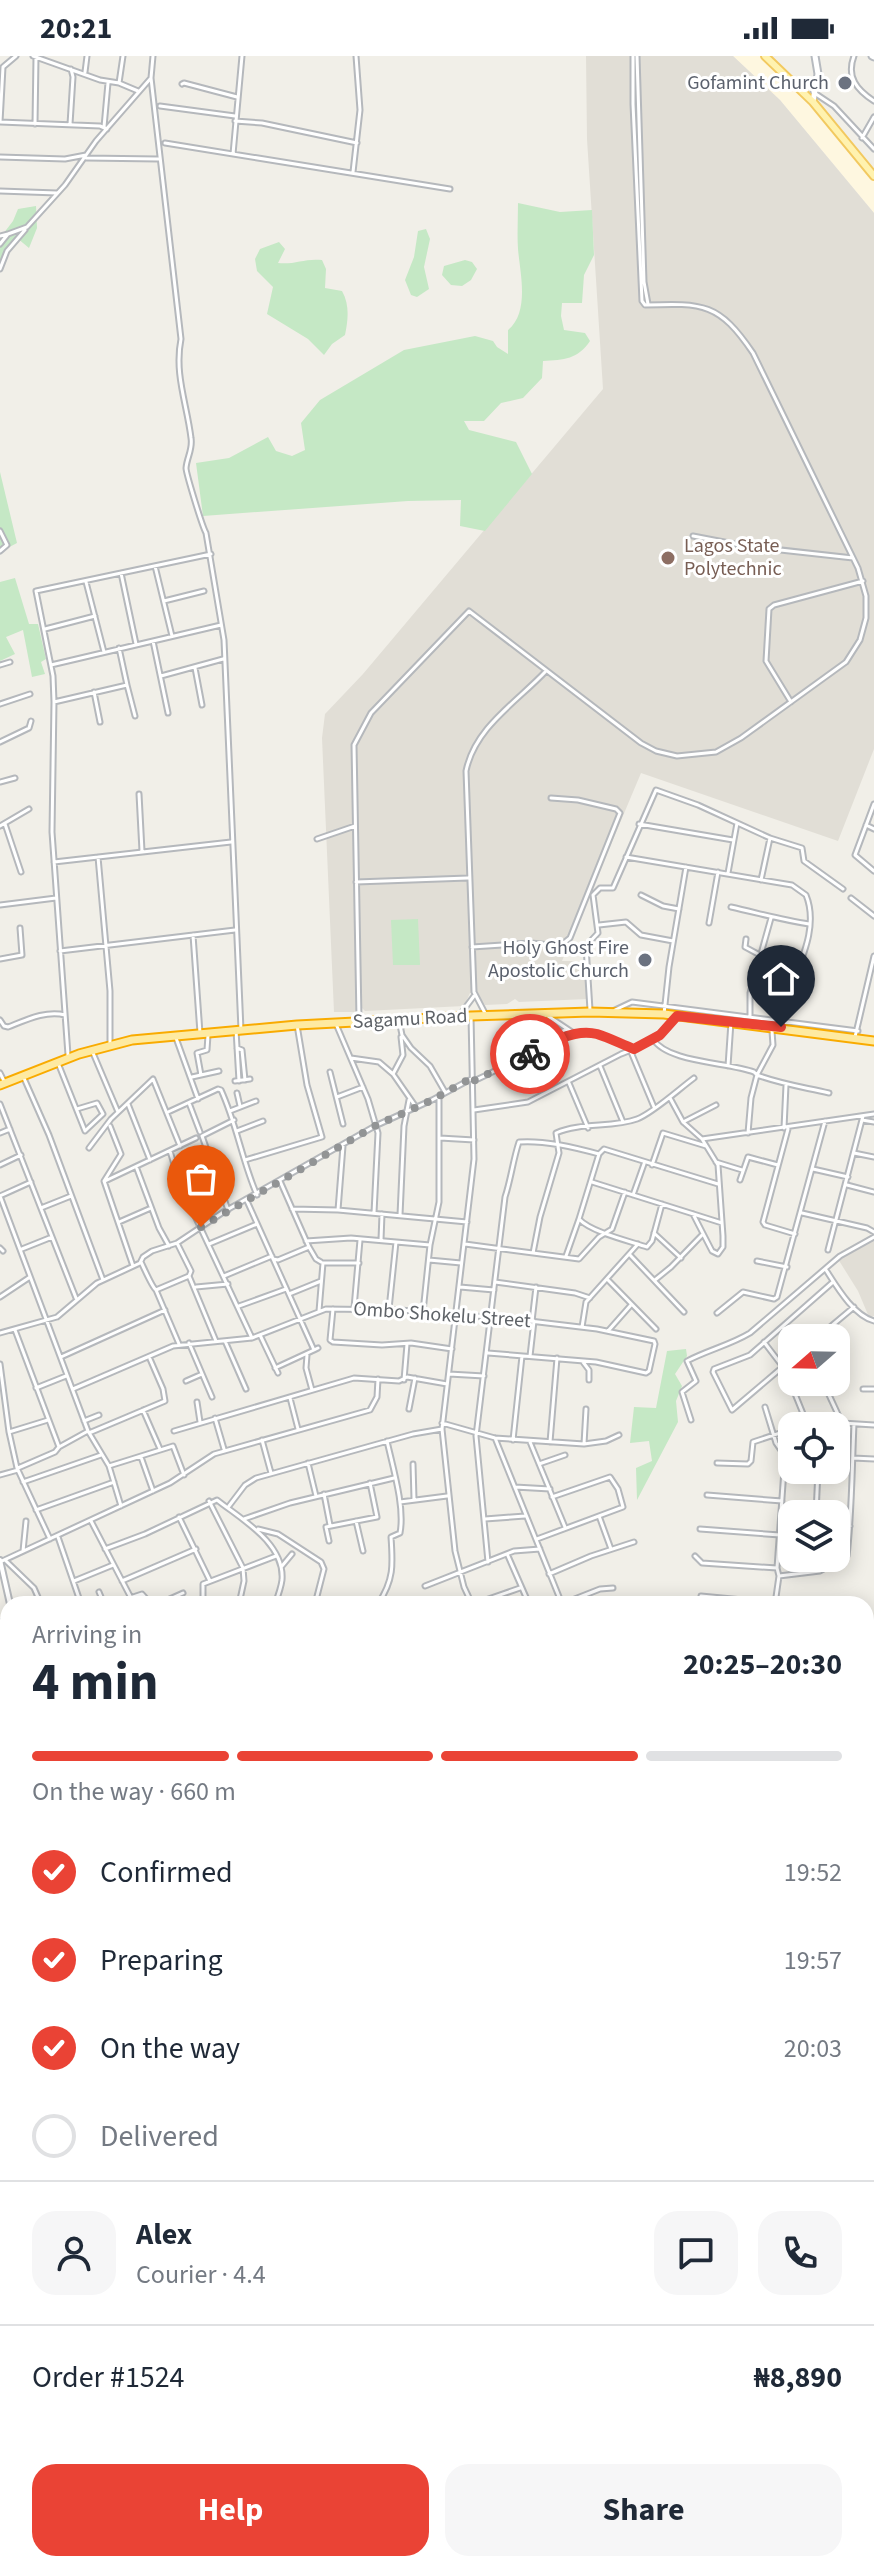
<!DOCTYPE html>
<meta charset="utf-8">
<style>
body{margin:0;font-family:"Source Sans 3",sans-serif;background:#f6f6f7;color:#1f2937;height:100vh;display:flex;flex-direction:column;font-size:30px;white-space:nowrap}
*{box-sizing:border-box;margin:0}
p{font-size:26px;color:#747a83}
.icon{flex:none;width:44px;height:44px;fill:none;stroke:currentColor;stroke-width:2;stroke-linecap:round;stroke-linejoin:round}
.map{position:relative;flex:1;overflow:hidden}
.panel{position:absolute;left:0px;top:1540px;width:874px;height:976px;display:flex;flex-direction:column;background:#fff;border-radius:24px 24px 0 0;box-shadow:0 4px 20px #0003}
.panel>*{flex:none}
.needle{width:52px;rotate:250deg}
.controls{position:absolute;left:778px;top:1268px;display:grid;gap:16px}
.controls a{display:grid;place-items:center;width:72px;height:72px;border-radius:16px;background:#fff;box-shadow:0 4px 20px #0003;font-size:40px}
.pin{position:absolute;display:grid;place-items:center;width:68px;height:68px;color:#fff;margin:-82px -34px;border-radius:50% 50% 50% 0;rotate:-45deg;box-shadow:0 0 8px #0007}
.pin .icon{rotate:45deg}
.courier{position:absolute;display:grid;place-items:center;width:80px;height:80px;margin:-40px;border:6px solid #ea4335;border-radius:50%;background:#fff;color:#222;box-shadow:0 2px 10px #0007}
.summary em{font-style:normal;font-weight:700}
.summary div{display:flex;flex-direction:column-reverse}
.summary{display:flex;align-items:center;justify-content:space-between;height:136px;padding:0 32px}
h1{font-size:52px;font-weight:700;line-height:60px}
.bar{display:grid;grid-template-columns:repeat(4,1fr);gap:12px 8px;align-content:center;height:96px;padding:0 32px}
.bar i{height:10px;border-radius:6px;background:#e0e1e3}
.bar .on{background:#ea4335}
.bar p{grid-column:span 4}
.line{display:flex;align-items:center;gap:20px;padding:0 32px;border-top:2px solid #e0e1e3}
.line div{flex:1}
.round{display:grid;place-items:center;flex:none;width:84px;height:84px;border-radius:24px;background:#f6f6f7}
ol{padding:0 32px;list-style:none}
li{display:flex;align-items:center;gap:24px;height:88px}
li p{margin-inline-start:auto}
li .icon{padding:8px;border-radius:50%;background:#ea4335;color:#fff;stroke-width:4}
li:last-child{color:#747a83}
li i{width:44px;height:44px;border:4px solid #e0e1e3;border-radius:50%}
.primary-button{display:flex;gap:16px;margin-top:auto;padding:16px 32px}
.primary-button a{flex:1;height:92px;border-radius:24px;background:#ea4335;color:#fff;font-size:32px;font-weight:700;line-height:92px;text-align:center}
.primary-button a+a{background:#f6f6f7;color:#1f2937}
.status{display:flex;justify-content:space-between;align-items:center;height:56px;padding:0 40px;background:#fff;direction:ltr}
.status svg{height:22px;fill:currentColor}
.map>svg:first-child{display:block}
</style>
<div class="status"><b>20:21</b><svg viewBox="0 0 49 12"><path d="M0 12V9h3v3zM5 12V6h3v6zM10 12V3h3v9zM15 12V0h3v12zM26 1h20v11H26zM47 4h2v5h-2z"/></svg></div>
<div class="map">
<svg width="874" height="2516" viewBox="0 0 874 2516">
<rect width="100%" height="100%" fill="#f1efe8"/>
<!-- commercial -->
<path fill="#fef7e0" d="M733,0H760L847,86L874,123V157L780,44Z"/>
<!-- education -->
<path fill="#e1ded6" d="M586,0H733L780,44L874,157V693L838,785L641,717L562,905H583L587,943L519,946L515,943L507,948L485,949L476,936L470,937L464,950L365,955L362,952L354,956H334L322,682L325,658L363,618L603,333L587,83Z
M874,1183V1260L869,1261L858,1235L838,1203Z"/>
<!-- green -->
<path fill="#c5e8c5" d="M518,147L560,156L592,154L594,199L584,219L582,247H562L561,260L564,274L585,277L590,285C578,303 564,304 543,305L542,322L523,342L501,347L484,365H464L469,374L516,386L532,418L485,475L460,470L461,444L408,445L203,460L196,407L229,402L268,381L276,395L292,400L305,394L301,367L320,344L404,294L475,280L493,285L497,291L508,298V274C530,256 520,217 518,193C517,178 518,162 518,147Z
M36,150L37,172L29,192L17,182L0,213V182L13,165L18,153Z
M426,173L430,183L424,211L429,233L417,241L411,239L405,224L414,201L418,175Z
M279,186L285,193L278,207C294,209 305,202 322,204L326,213L325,232L342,235C350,249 348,264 345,279L332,288L324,299L308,283L267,258L273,231L257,215L255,203L260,193Z
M465,204L472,206L477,213L471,224L462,230L451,229L442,219L444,210Z
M0,416L17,487L0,496Z
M15,522L29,568H38L46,603L41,606L45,618L32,621L23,574L6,581L15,598L0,605V526Z
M418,863L420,909H393L391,864Z
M686,1293L687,1300L675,1318L682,1330L676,1345L678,1366L637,1444L636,1412L652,1405L649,1385L630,1387L634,1351L656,1352L667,1295Z"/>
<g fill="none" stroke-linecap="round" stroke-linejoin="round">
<!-- minor casing -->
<g stroke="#b5b8bc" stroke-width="7">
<path id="minor" d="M33,0L100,24L119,27
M123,0L119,27L138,35
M637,0L644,226L648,248
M854,0C846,21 857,34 874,45
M85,16L87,0
M151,22L181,283C174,318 187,348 191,382C193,393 187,401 186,412C186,417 202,470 206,477L224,584L241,974
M182,28L184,27L237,41
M813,36L834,50L874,93
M160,50L235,60
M235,65L262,67L357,87
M0,66L100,70L107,73
M0,66L3,11L16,0
M35,68L36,1
M70,68L73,21L71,13
M104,71L108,27
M862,82L874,61
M165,87L450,133
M233,98L242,0
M0,101L65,103L86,99
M86,102L158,103
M353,116L360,54L356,0
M0,135L57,137
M0,180L8,178
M0,188L8,178L27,171L65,129L96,85L151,22L153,0
M0,213L7,195L25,174
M0,475L7,489L0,495
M693,480L745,490L853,502
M155,510L172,580
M121,517L136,588
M86,526L104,596
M164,545L204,535
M45,573L95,560
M153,585L168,657
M0,609L10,606
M51,609L221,569
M195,612L202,649
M161,620L223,603
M127,629L135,660
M94,636L100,666
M54,646L53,620L36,535L211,498
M791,646L766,605L769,553L774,549L863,525
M0,648L30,638
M0,686L29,672L31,665
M0,726L15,722
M139,738L142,795
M874,748L855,799L874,815
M5,768L21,816
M639,768L733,784
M866,769L874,773
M0,770L29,753
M317,783L355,770
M98,801L110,935V989
M626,801L792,829L806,839C819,871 800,906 790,935C786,947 788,961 781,971
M54,806L231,786
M728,817L737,767
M761,824L770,782
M356,826L468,822
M641,839L663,850L679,853
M851,842L874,860
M0,849L56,842
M731,851C758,857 782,864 809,868
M709,867L718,816
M599,869L626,866L641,879L673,885
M193,879L200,977
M746,883L745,891L758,898L759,905
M472,891L531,887L560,890L570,882L620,757L616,753L578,744L551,742
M60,895L235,874
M0,903L22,899L20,872
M754,921L790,933
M590,954L586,890L598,877L593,839L600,832H613L656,734L698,749L770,782L802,792L804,805L843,833
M615,954L632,946L858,975
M664,958L669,911L686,811
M486,959L474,936L466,715C475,671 517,646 546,615
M459,960L474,940
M471,960L474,1103L442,1373L455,1495L464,1531L472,1548
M548,960L575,978
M750,961V937L771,862
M359,963L354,689L371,657L469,555L641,687L656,695L677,700L716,696L741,682L846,606L860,584L866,562V540L858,512L753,297C719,247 704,247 645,249L642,245L633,48V0
M0,964L4,970L8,971C26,964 46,954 65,959
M399,964L402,979L411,992L430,1010L445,1036
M336,968L368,1043L378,1077L374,1157
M236,974L239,1025
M772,975L773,989L757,1019C781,1028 803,1031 829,1037
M855,981L874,900
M176,982L198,1043
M653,983C668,1007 728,1006 754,1016L757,1019L751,1042L748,1077
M552,986L559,977L567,973
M237,992L242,994L245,1024
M631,996L654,1051
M93,997L118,1056
M68,999L52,776L54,646L127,629L119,592
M351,1002L379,1006L393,1018L416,1051
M58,1007L85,1075L103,1058L97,1047L77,1053
M600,1010L623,1066
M728,1010L731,966
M330,1016L343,1068
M0,1017L5,1027
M393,1018L403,999L401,981
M201,1019L197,997L207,994L208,979
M23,1020L49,1079L103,1224
M192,1021L219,1015
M235,1025L250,1023
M473,1025C505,1013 562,972 593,977C607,979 620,988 634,993
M569,1027L588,1072
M237,1037L240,1050
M337,1041L363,1031
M670,1042L683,1066L716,1049
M189,1047L200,1076
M0,1048L76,1242
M128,1048L150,1104
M474,1054L528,1046L621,998L641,990L668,972L677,960
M230,1055L256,1045
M168,1056L218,1033L221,1034C237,1069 242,1105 257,1139
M862,1064L874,1066
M683,1066L702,1083L718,1109L723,1180V1191L718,1198L712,1195L693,1158
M110,1070L121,1098L104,1125L133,1210
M784,1072L786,1029
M788,1073L763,1166L765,1169L795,1178
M237,1075L263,1065
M0,1077L10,1073
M440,1082L474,1084
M702,1083L874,1058
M89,1092L111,1063L153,1023L180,1090
M170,1095L180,1128L252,1282
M854,1097L874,1101
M245,1104L322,1081L307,1029L297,969
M716,1106L742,1114
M0,1109L21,1099
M652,1109L663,1077L706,1090
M137,1113L159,1172L169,1190
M813,1113L848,1121
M740,1124L748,1101L778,1109
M105,1125L196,1082
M31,1126L0,1140L88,1375L109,1410L121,1450
M592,1126L722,1167
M847,1129L874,1136
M633,1139L644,1108
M247,1145L314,1294L318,1292
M662,1148L652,1185L647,1191C629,1185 591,1176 579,1163L599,1098L604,1093L718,1128
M41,1152L71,1140
M292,1153L338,1154L467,1166
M228,1154L202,1080L234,1064
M338,1154L343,1090
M802,1157L867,1172L874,1176
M400,1159L404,1070L409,1044
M119,1166L151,1152
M654,1177L681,1202
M381,1184L382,1158
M306,1185L351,1182L430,1189
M177,1187L191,1215L189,1220L216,1285
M209,1188L257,1168
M465,1188L579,1203L599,1181L612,1173L625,1136
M309,1191L316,1203L321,1206
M0,1192L3,1195
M22,1193L52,1181
M828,1194L863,1060
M533,1197L540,1161L559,1097L556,1077C581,1066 612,1072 637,1063C653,1057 679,1033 694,1022
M630,1199L684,1256
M566,1200L579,1163
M273,1203L278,1204L309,1191L280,1125
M429,1204L461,1207
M757,1205L787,1211
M141,1206C144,1212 152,1231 156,1234L179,1288
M826,1214C837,1231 853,1259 874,1265
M224,1220L272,1200
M607,1223L656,1273
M655,1224L671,1211L703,1178
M495,1226L575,1237L590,1242
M196,1231L228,1228
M460,1231L494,1234
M156,1234L189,1220
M289,1238L321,1225
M0,1241L30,1221
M239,1250L286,1233
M354,1252L360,1184
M333,1253L330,1284L333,1286L382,1289L411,1287L452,1293
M389,1253L396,1186
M319,1255L323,1207H359
M423,1256L430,1189L439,1146V1041
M717,1257L743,1236L774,1243L777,1241L825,1065
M532,1265L536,1231
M582,1271L586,1246L638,1188
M783,1271L792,1283
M15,1274L59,1391
M608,1275L631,1249
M0,1277L57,1261L97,1227L140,1207L143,1201L152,1195L177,1187L225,1155L375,1070L432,1044L473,1022
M260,1279L278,1317
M817,1282L854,1251
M225,1285L246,1333
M764,1286L783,1311
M189,1287L212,1341
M307,1299L306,1312L312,1334
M530,1300L534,1265
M61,1301L165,1254
M792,1303L732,1354L713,1316L714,1313L750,1299L833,1226
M583,1306L589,1314V1324
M0,1308L9,1376L17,1412L50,1483
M275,1312L314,1294
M449,1318L484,1320
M404,1324L407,1288
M186,1325L202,1318
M823,1326L842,1367
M791,1328L808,1370
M36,1332L66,1320
M73,1333L173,1290L252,1282L326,1253L400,1254L513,1263L597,1273L654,1285L655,1288L649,1315L646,1317L596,1306L488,1297
M863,1333H874
M290,1342L298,1373
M197,1346L200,1366
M765,1351L776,1387L785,1400L777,1512L779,1520L775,1548
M409,1353L415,1322
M586,1353L584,1388L606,1385L619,1379
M143,1354L160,1393
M215,1362L224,1393
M691,1364L682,1336L696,1325L687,1305C708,1294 730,1289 750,1277L840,1200L874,1181
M84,1365L99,1359
M442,1367L495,1382L584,1388
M799,1370L826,1366L874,1369
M174,1375L354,1322L399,1325L407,1321L447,1328
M9,1376L48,1364
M89,1377L165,1345L163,1333L150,1303
M495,1382L562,1548L600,1533L613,1532
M262,1384L271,1417
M513,1384L522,1300
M530,1386L565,1471
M550,1386L557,1302
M141,1401L153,1435
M853,1402L874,1403
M308,1407L316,1440
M717,1407L748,1408L751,1405L753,1386L792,1373
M413,1408L414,1443
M539,1408L565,1399
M109,1410L173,1390L184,1419
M18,1412L55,1396L59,1391L88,1375
M0,1419L18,1414
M23,1426L101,1399
M515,1431L550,1433
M324,1438L330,1469
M707,1439L782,1445
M209,1445L243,1512L244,1525L239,1548
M400,1446L447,1440
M229,1450L245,1429L256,1422L413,1378L442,1373
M36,1454L114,1426
M816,1458L818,1414
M599,1460L611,1493
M179,1461L210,1525
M244,1463L290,1447L394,1422
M485,1463L525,1460
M91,1465L130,1540
M356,1465L363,1495
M258,1473L278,1478L321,1506L324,1513L315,1548
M700,1473L780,1479
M836,1473L850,1470
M58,1481L81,1548
M537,1483L623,1451L618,1433L610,1421L552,1441
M329,1485L326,1471L377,1461L370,1427
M105,1493L145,1478L217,1444C241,1463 285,1487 282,1524C281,1532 278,1540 275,1548
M23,1495L26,1465
M508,1500L529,1548
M695,1500L702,1507L777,1512
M5,1504L34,1532L41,1548
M0,1506L170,1427L214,1398L370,1354L377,1341L378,1323
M488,1506L476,1380L505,1141C511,1123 513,1104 519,1086C544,1084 574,1091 599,1098
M282,1510L292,1498
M549,1518L591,1500L634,1486
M779,1520L820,1515L847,1500C852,1456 852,1412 854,1368
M74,1525L113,1509
M122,1525L196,1493
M425,1530L514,1495L540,1493
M99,1536L104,1548
M701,1540L775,1547
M163,1546L183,1537
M112,1548L142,1538L151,1548
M203,1548V1528L276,1500
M378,1548C394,1524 393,1509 391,1481L400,1477C405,1451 393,1412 387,1385
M474,1548L520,1532
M0,1566L8,1563
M866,1599L874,1606
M0,1604L8,1601
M866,1642L874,1648
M0,1687L8,1671
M866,1700L874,1692
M866,1754L874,1744
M0,1761L8,1752
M866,1770L874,1777
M866,1795L874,1785
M0,1818L8,1840
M866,1839L874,1848
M866,1851L874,1841
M866,1895L874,1904
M0,1916L8,1915
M866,1946L874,1954
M0,1958L8,1957
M866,1995L874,2002
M866,2009L874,2007
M866,2047L874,2044
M866,2084L874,2081
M866,2121L874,2118
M866,2153L874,2171
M0,2163L8,2159
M0,2199L8,2201
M866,2245L874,2235
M0,2246L8,2226
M866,2309L868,2319
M0,2313L8,2314
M0,2364L8,2357
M866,2371L874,2368
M0,2399L8,2405
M866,2427H874
M866,2463H874
M0,2506L8,2481
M184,2508L187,2516
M472,2508L478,2516
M509,2508L516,2516
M562,2508L571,2516
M613,2508L621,2516
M645,2508L646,2516
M679,2508L681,2516
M713,2508L715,2516
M748,2508L750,2516
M782,2508L784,2516
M817,2508L819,2516
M852,2508L854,2516
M423,2515L457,2508
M33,2516L35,2508
M69,2516L71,2508
M104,2516L106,2508"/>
</g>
<!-- tertiary casing -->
<g stroke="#b5b8bc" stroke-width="8">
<path id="tertiary" d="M0,1504L10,1548
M135,2508L143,2516"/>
</g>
<!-- secondary casing -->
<g stroke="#b6babf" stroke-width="9">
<path id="secondary" d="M872,0L874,1
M813,45L818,18L815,0"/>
</g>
<!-- primary casing -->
<g stroke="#f2c960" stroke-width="10">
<path id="primary" d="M765,0L813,46L874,120"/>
</g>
<!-- trunk casing -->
<g stroke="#f9ab00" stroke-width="11">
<path id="trunk" d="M0,1029L79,998L132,984L297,969L471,960L590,956L664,958L874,985"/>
</g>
<!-- minor -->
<use href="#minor" stroke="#fff" stroke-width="3"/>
<!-- tertiary -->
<use href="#tertiary" stroke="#fff" stroke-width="4"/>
<!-- secondary -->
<use href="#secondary" stroke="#fff" stroke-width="5"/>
<!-- primary -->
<use href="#primary" stroke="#fff2af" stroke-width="6"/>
<!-- trunk -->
<use href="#trunk" stroke="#feeaa1" stroke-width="7"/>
</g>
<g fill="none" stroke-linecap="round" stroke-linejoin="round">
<!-- done -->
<path stroke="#929495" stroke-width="8" stroke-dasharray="0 14.4" d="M201,1171L375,1070L432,1044L473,1021V1025L530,998"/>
<!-- route -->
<path stroke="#ea4335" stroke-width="10" d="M530,998C548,987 575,972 597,978C610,982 621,988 634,993L660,979L677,960L781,971"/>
</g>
<!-- markers -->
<g fill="#6b7280" stroke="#fff" stroke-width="3">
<circle cx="845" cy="27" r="8"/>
<circle cx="645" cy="904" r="8"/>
</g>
<circle fill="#8d6e63" stroke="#fff" stroke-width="3" cx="668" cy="502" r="8"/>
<g text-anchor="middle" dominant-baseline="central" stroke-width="6" stroke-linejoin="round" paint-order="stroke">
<!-- worship labels -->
<g font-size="20" fill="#5b616d" stroke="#fff" text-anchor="end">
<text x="829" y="27">Gofamint Church</text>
<text x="629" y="892">Holy Ghost Fire<tspan x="629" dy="23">Apostolic Church</tspan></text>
</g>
<!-- education labels -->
<g font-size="20" fill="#785e54" stroke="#fff" text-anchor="start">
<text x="684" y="490">Lagos State<tspan x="684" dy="23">Polytechnic</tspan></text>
</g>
<!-- street labels -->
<g font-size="20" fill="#5f6368" stroke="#fff">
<text transform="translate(410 963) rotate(-3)">Sagamu Road</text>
<text transform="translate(442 1259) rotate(4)">Ombo Shokelu Street</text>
</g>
</g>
</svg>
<div class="controls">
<a><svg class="needle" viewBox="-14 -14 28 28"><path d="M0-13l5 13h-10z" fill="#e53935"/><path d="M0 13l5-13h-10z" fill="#747a83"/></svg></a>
<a><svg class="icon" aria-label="locate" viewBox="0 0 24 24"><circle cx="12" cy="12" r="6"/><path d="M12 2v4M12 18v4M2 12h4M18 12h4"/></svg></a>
<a><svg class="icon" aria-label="layers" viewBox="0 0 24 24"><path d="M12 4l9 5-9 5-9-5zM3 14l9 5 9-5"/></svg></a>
</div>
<div class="pin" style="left:201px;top:1171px;background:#ea580c"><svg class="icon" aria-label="bag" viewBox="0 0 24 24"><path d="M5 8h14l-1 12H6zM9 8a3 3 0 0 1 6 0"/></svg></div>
<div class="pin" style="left:781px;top:971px;background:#1f2937"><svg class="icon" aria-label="home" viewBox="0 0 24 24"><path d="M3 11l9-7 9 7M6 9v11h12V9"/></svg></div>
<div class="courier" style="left:530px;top:998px"><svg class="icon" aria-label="bike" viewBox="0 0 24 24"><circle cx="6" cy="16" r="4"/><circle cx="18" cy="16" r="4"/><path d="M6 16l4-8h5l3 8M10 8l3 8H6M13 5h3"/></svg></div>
<section class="panel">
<div class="summary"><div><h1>4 min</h1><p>Arriving in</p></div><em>20:25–20:30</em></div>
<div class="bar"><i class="on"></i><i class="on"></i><i class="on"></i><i></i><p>On the way · 660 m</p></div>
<ol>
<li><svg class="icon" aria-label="check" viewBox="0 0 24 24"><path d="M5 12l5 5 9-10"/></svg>Confirmed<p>19:52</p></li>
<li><svg class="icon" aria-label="check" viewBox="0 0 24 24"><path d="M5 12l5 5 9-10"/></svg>Preparing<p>19:57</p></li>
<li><svg class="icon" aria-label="check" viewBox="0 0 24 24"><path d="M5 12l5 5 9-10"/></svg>On the way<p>20:03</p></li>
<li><i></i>Delivered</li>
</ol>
<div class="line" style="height:144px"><a class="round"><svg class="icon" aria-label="person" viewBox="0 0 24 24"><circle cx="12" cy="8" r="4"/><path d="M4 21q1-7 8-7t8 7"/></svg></a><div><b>Alex</b><p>Courier · 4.4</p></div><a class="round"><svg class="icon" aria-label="chat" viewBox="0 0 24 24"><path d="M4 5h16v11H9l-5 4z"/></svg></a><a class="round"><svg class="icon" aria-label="phone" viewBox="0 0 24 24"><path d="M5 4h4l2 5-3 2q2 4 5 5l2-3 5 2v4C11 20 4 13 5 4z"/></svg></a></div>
<div class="line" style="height:104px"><div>Order #1524</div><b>₦8,890</b></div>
<div class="primary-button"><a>Help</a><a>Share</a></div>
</section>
</div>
